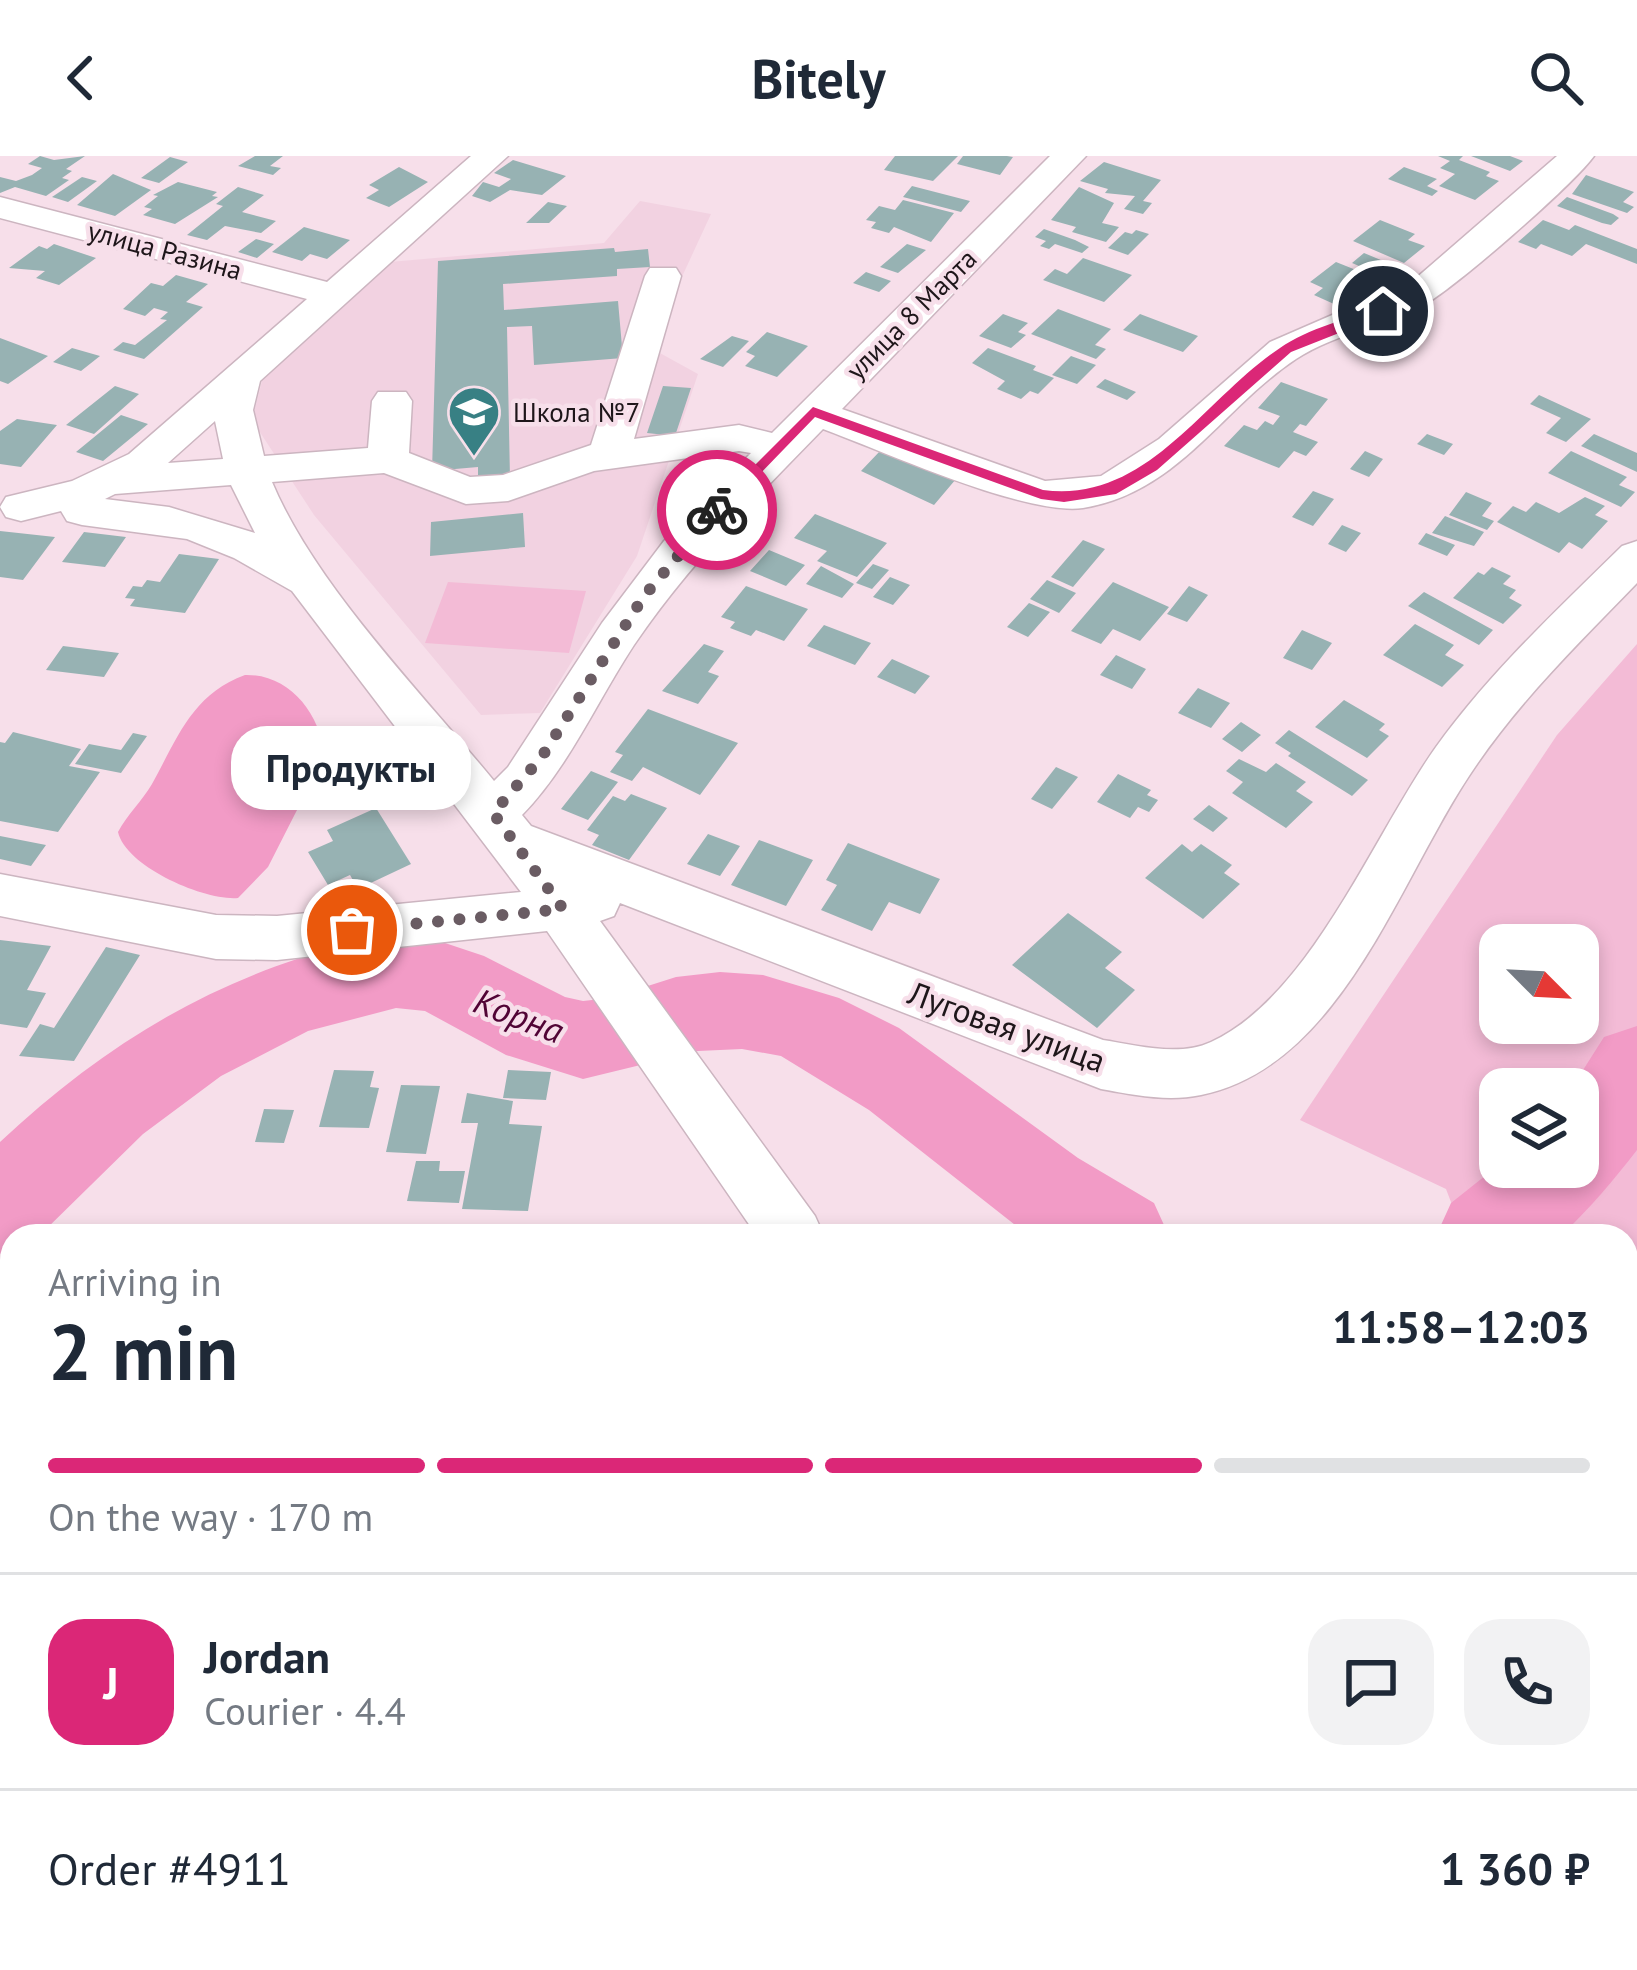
<!DOCTYPE html>
<meta charset="utf-8">
<style>
body{margin:0;font-family:"PT Sans",sans-serif;background:#f2f2f3;color:#1f2937;height:100vh;display:flex;flex-direction:column;font-size:45px;white-space:nowrap}
*{box-sizing:border-box;margin:0}
p{font-size:39px;color:#747a83}
.icon{flex:none;width:66px;height:66px;fill:none;stroke:currentColor;stroke-width:2;stroke-linecap:round;stroke-linejoin:round}
.map{position:relative;flex:1;overflow:hidden}
.details{position:absolute;left:0px;top:1068px;width:1638px;height:747px;display:flex;flex-direction:column;background:#fff;border-radius:36px 36px 0 0;box-shadow:0 6px 18px #0003}
.details>*{flex:none}
.needle{width:78px;rotate:114deg}
.tools{position:absolute;left:1479px;top:768px;display:grid;gap:24px}
.tools a{display:grid;place-items:center;width:120px;height:120px;border-radius:24px;background:#fff;box-shadow:0 6px 18px #0003;font-size:60px}
.pin{position:absolute;display:grid;place-items:center;width:102px;height:102px;color:#fff;margin:-51px;border:6px solid #fff;border-radius:50%;box-shadow:0 3px 12px #0007}
.courier{position:absolute;display:grid;place-items:center;width:120px;height:120px;margin:-60px;border:9px solid #db2777;border-radius:50%;background:#fff;color:#222;box-shadow:0 3px 15px #0007}
.bubble{position:absolute;height:84px;border-radius:36px;background:#fff;box-shadow:0 6px 18px #0003;font-size:39px;font-weight:700;line-height:84px;text-align:center}
.overview em{font-style:normal;font-weight:700}
.overview div{display:flex;flex-direction:column-reverse}
.overview{display:flex;align-items:center;justify-content:space-between;height:204px;padding:0 48px}
h1{font-size:78px;font-weight:700;line-height:90px}
.bar{display:grid;grid-template-columns:repeat(4,1fr);gap:18px 12px;align-content:center;height:144px;padding:0 48px}
.bar i{height:15px;border-radius:9px;background:#e0e1e3}
.bar .selected{background:#db2777}
.bar p{grid-column:span 4}
.line{display:flex;align-items:center;gap:30px;padding:0 48px;border-top:3px solid #e0e1e3}
.line div{flex:1}
.round{display:grid;place-items:center;flex:none;width:126px;height:126px;border-radius:36px;background:#f2f2f3}
header{display:flex;justify-content:space-between;align-items:center;height:156px;padding:0 48px;background:#fff;font-size:54px;font-weight:700}
.map>svg:first-child{display:block}
</style>
<header><svg class="icon" aria-label="back" viewBox="0 0 24 24"><path d="M15 5l-7 7 7 7"/></svg>Bitely<svg class="icon" aria-label="search" viewBox="0 0 24 24"><circle cx="10" cy="10" r="6"/><path d="M15 15l6 6"/></svg></header>
<div class="map">
<svg width="1637" height="1814" viewBox="0 0 1637 1814">
<rect width="100%" height="100%" fill="#f7dfea"/>
<!-- built -->
<path fill="#f2d2e1" d="M640,45L711,58L680,125L658,196L698,218L637,400L540,557L481,559L314,359L252,264L263,221L390,106L604,87Z"/>
<!-- green -->
<path fill="#f3bbd6" fill-rule="evenodd" d="M448,426L586,435L569,497L425,487Z
M1637,488V1814H1290L1280,1803H1626V1080H1464L1446,1033L1300,964L1557,579ZM1500,789H1578V867H1500ZM1500,933H1578V1011H1500Z"/>
<!-- water -->
<path fill="#f29bc6" d="M245,519C289,518 319,556 325,599L268,711L238,742C205,745 126,711 118,676C127,659 142,645 152,628C177,583 192,538 245,519Z"/>
<g fill="none" stroke-linecap="round" stroke-linejoin="round">
<!-- river -->
<path fill="#f29bc6" fill-rule="evenodd" d="M396,778L430,782L484,800L565,841L583,845L610,842L676,821L720,816L763,819L839,842L899,872L1078,1002L1154,1047L1169,1080H1029L869,954L781,900L742,893L698,895L583,923L506,899L425,855L396,852L308,875L221,920L143,978L39,1080H12V1093L0,1098V986C89,903 182,841 297,803C330,792 362,781 396,778Z
M1637,870V994C1613,1025 1590,1052 1561,1080H1436L1451,1047L1500,1008L1578,1011V933H1571L1604,881Z"/>
</g>
<!-- building -->
<path fill="#97b2b3" d="M40,0L54,4L85,0L66,13L72,15L62,22L69,24L46,40L15,31L0,37V21L16,25L32,19L42,12L28,8Z
M255,0H283L270,10L281,12L273,19L238,10Z
M895,0H958L933,25L884,14Z
M963,0H1007L1013,1L1000,19L957,8Z
M1438,0H1463L1459,4L1490,16L1486,20L1499,25L1475,44L1439,30L1455,18L1440,12L1450,5Z
M1471,0H1510L1523,5L1510,15Z
M170,1L188,6L159,27L141,22Z
M513,4L566,20L542,39L510,34L490,46L472,40L483,26L499,31L511,23L494,17Z
M1104,6L1161,24L1143,45L1152,47L1143,58L1124,53L1135,40L1105,37L1108,33L1080,25Z
M399,11L428,26L389,51L366,42L379,34L369,29Z
M1404,11L1437,23L1427,30L1438,35L1432,40L1388,23Z
M113,18L151,34L115,60L77,49Z
M1586,19L1634,36L1623,46L1634,51L1627,57L1572,38Z
M82,21L97,25L68,46L52,41Z
M178,26L217,36L212,40L218,41L175,68L143,59L152,53L144,51L158,40L153,39Z
M912,30L970,45L961,56L903,41Z
M238,31L264,39L242,56L276,65L261,77L225,70L207,84L187,79L223,50L216,48Z
M1079,31L1114,47L1102,67L1119,71L1106,86L1072,76L1076,71L1051,64Z
M1567,41L1613,58L1619,62L1611,69L1602,67L1557,50Z
M903,44L954,57L931,86L894,71L889,77L871,72L876,66L866,64L879,50L895,54Z
M548,46L567,50L549,67H526Z
M1380,64L1415,78L1408,84L1425,90L1404,107L1353,85Z
M1543,64L1569,74L1575,69L1637,93V108L1586,88L1572,100L1541,88L1536,93L1518,86Z
M304,71L350,84L327,103L310,98L302,105L272,96Z
M1044,73L1075,84L1089,91L1082,97L1055,88L1049,93L1040,90L1046,85L1035,81Z
M1136,74L1149,78L1128,99L1108,92L1125,76L1132,78Z
M256,83L274,88L257,102L238,96Z
M54,88L96,102L59,129L36,122L45,115L9,112L39,90L47,93Z
M907,88L926,94L898,117L880,111Z
M614,92L615,96L648,93L650,111L617,113V120L503,128L504,154L618,145L623,202L534,209L532,170L507,171L510,323L478,325V311L432,315L438,105Z
M1364,97L1400,112L1387,122L1352,107Z
M1083,102L1132,119L1104,146L1043,124L1055,113L1067,118Z
M1336,106L1366,118L1359,124L1373,130L1345,153L1314,139L1323,132L1310,126Z
M866,116L891,125L879,136L853,127Z
M176,119L208,128L186,146L203,151L144,203L113,194L123,186L135,189L167,164L160,163L168,156L154,152L145,160L123,153L151,127L163,130Z
M1058,153L1111,173L1095,189L1106,193L1096,203L1031,178Z
M1003,158L1028,167L1018,176L1026,179L1011,192L979,180Z
M1140,158L1198,180L1183,196L1123,174Z
M767,176L808,190L777,221L745,210L755,200L746,196Z
M732,180L749,185L723,211L700,203Z
M0,182L48,200L8,228L0,225Z
M72,192L100,200L81,215L53,206Z
M988,192L1036,210L1033,214L1054,222L1038,238L1030,235L1021,243L997,233L1005,225L972,207Z
M1071,200L1096,209L1077,228L1052,219Z
M1105,223L1136,236L1127,244L1096,231Z
M1281,226L1328,243L1306,270L1300,268L1293,276L1318,286L1306,300L1294,295L1279,312L1224,290L1244,269L1257,274L1265,265L1273,269L1280,260L1258,252Z
M115,230L139,238L94,278L66,269Z
M663,230L691,232L675,280L647,277Z
M1539,239L1591,263L1566,286L1546,277L1561,262L1530,248Z
M121,259L148,268L103,305L76,296Z
M17,263L57,269L21,311L0,308V275Z
M1427,278L1453,288L1444,299L1417,288Z
M1594,278L1637,297V316L1581,290Z
M880,295L956,323L934,349L861,315Z
M1365,295L1383,303L1369,321L1350,313Z
M1571,295L1627,321L1619,329L1635,336L1621,351L1548,317Z
M1313,335L1334,343L1313,370L1292,361Z
M1466,336L1492,347L1482,360L1494,365L1487,374L1449,359Z
M1585,341L1605,350L1595,359L1608,365L1582,393L1569,386L1559,397L1497,366L1513,350L1526,356L1536,346L1559,357Z
M523,357L525,391L430,400L431,366Z
M815,358L887,387L857,421L817,405L827,395L794,382Z
M1445,360L1484,376L1474,390L1432,377Z
M1342,369L1361,377L1346,396L1328,388Z
M0,375L55,381L23,424L0,421Z
M84,376L126,381L105,411L62,406Z
M1426,377L1455,389L1447,400L1418,388Z
M1083,384L1105,393L1073,431L1051,421Z
M769,394L805,409L786,430L750,415Z
M179,398L219,403L185,457L130,450L135,443L125,442L133,430L142,431L147,424L160,426Z
M873,408L889,414L872,433L856,427Z
M821,410L854,428L842,442L806,428Z
M1492,411L1511,420L1503,428L1516,434L1509,442L1522,449L1503,468L1453,442L1478,416L1484,419Z
M890,421L910,429L893,449L873,441Z
M1047,424L1076,437L1059,457L1030,443Z
M1113,426L1169,451L1140,485L1113,473L1101,488L1071,475Z
M746,430L808,453L784,485L756,474L751,480L730,472L735,466L721,461Z
M1189,430L1208,439L1187,466L1167,458Z
M1424,436L1493,474L1479,489L1408,450Z
M1029,447L1050,456L1028,481L1007,471Z
M1415,468L1454,489L1445,499L1464,509L1442,531L1383,499Z
M824,469L871,487L855,509L807,490Z
M1302,474L1332,487L1312,514L1283,502Z
M704,488L724,495L708,516L719,520L698,548L662,535Z
M63,490L119,497L104,521L46,514Z
M1116,499L1146,513L1132,533L1100,519Z
M892,503L930,520L915,538L877,521Z
M1198,532L1230,547L1211,572L1178,557Z
M1344,544L1385,568L1379,574L1389,580L1367,602L1315,571Z
M648,553L738,587L700,639L643,611L632,625L610,616L623,599L615,596Z
M1241,566L1261,579L1242,596L1222,583Z
M1289,574L1368,624L1352,640L1288,600L1291,597L1275,587Z
M13,576L81,593L69,610L100,616L58,676L0,665V586L5,587Z
M133,577L147,580L121,617L75,608L89,588L121,594Z
M1239,603L1266,616L1276,607L1306,626L1296,635L1313,646L1286,672L1232,637L1243,626L1226,615Z
M1056,611L1078,621L1052,653L1031,643Z
M591,615L618,626L588,664L561,653Z
M1118,618L1151,634L1147,639L1158,644L1149,656L1138,651L1130,662L1097,646Z
M631,638L667,652L629,704L592,689L599,679L587,674L613,640L625,645Z
M1209,649L1228,662L1213,676L1193,663Z
M376,652L411,708L358,733L350,719L328,729L308,696L333,685L327,674Z
M708,678L740,690L720,720L687,708Z
M0,680L46,689L31,710L0,703Z
M759,684L813,704L786,750L731,729Z
M848,687L940,723L920,758L889,746L872,775L821,754L837,729L826,724Z
M1182,688L1192,696L1201,688L1232,709L1224,717L1240,728L1203,763L1145,722Z
M1068,757L1122,796L1105,812L1135,834L1097,872L1012,809Z
M0,784L51,790L27,834L46,837L27,872L0,868Z
M106,791L140,799L74,905L19,900L40,868L54,872Z
M334,914L374,915L370,931L379,932L369,972L319,971Z
M508,914L551,916L546,944L503,942Z
M401,929L440,930L426,998L386,996Z
M467,937L513,945L509,968L542,970L528,1055L462,1053L478,967H461Z
M264,953L294,954L284,987L255,986Z
M416,1005H440L439,1015H465L459,1047L407,1045Z
M427,1068L426,1080H389L391,1070Z"/>
<g fill="none" stroke-linecap="round" stroke-linejoin="round">
<!-- minor casing -->
<g stroke="#ccb5c0" stroke-width="3">
<path id="minor" d="M471,0H508L260,225L253,254L264,300L368,292L372,245L378,236H406L412,245L409,297L470,321L503,319L591,289L645,120L650,112H676L681,120L634,283L739,269L772,277L1050,0H1086L842,253L1045,325L1101,320L1159,283L1270,186L1415,123L1557,0H1594C1573,29 1454,133 1422,150C1382,170 1335,178 1296,203C1222,252 1178,337 1083,352C1025,360 883,295 823,273C755,343 688,409 634,489C597,545 569,611 522,659L531,670L1103,884C1135,889 1179,901 1211,886C1310,841 1374,678 1436,591C1489,517 1557,454 1622,390L1637,385V427C1578,488 1516,548 1469,620C1399,725 1340,911 1201,939C1168,946 1134,939 1101,933L620,747L614,760L600,765L815,1060L824,1080H757L547,775L277,804L216,803L0,760V718L216,759L277,760L521,736L292,435L234,402L187,383L82,369L67,365L61,355L21,365L6,361L0,351L6,341L72,325L129,298L307,143L0,62V41L327,126ZM215,265L223,303L168,307ZM739,295L751,297L664,385L602,467L508,611L494,625C422,537 315,429 272,326L384,317L466,348L508,345L594,315ZM231,329L255,377L169,351L105,343L115,338Z
M1096,1803H1176L1178,1814H1098Z"/>
</g>
<!-- minor -->
<use href="#minor" fill="#fff" fill-rule="evenodd"/>
</g>
<!-- route -->
<path fill="#db2777" d="M1383,151L1387,158L1291,196L1157,314L1116,338L1064,346L1041,343L815,261L722,357L710,354L813,251L1043,334C1147,348 1203,243 1280,192C1307,173 1351,161 1383,151Z"/>
<g fill="none" stroke-linecap="round" stroke-linejoin="round">
<!-- done -->
<path stroke="#6a5c63" stroke-width="12" stroke-dasharray="0 21.6" d="M352,774L563,753L493,657L541,602L644,440L717,354"/>
</g>
<!-- icons -->
<defs>
<g id="school-pin" transform="scale(2.7)"><path d="M0 17L-7.5 6A9.5 9.5 0 1 1 7.5 6Z" fill="#388084" stroke="#f7dfea"/><path d="M0-5L7-2L0 1L-7-2ZM-4 1L0 2.5L4 1V4Q0 6-4 4Z" fill="#fff"/></g>
</defs>
<g fill-rule="evenodd">
<use href="#school-pin" x="474" y="256"/>
</g>
<g text-anchor="middle" dominant-baseline="central" stroke-width="9" stroke-linejoin="round" paint-order="stroke">
<!-- far-street labels -->
<g font-size="27" fill="#1e161a" stroke="#f7dfea">
<text transform="translate(165 94) rotate(15)">улица Разина</text>
<text transform="translate(911 158) rotate(-45)">улица 8 Марта</text>
</g>
<!-- far-poi labels -->
<g font-size="27" fill="#1e161a" stroke="#f7dfea" text-anchor="start">
<text x="513" y="256">Школа №7</text>
</g>
<!-- street labels -->
<g font-size="33" fill="#1e161a" stroke="#f7dfea">
<text transform="translate(1007 870) rotate(20)">Луговая улица</text>
</g>
<!-- water labels -->
<g font-size="36" font-style="italic" fill="#510435" stroke="#f7dfea">
<text transform="translate(519 859) rotate(21)">Корна</text>
</g>
</g>
</svg>
<div class="tools">
<a><svg class="needle" viewBox="-14 -14 28 28"><path d="M0-13l5 13h-10z" fill="#e53935"/><path d="M0 13l5-13h-10z" fill="#747a83"/></svg></a>
<a><svg class="icon" aria-label="layers" viewBox="0 0 24 24"><path d="M12 4l9 5-9 5-9-5zM3 14l9 5 9-5"/></svg></a>
</div>
<div class="pin" style="left:352px;top:774px;background:#ea580c"><svg class="icon" aria-label="bag" viewBox="0 0 24 24"><path d="M5 8h14l-1 12H6zM9 8a3 3 0 0 1 6 0"/></svg></div>
<div class="pin" style="left:1383px;top:155px;background:#1f2937"><svg class="icon" aria-label="home" viewBox="0 0 24 24"><path d="M3 11l9-7 9 7M6 9v11h12V9"/></svg></div>
<div class="courier" style="left:717px;top:354px"><svg class="icon" aria-label="bike" viewBox="0 0 24 24"><circle cx="6" cy="16" r="4"/><circle cx="18" cy="16" r="4"/><path d="M6 16l4-8h5l3 8M10 8l3 8H6M13 5h3"/></svg></div>
<div class="bubble" style="left:231px;top:570px;width:240px">Продукты</div>
<section class="details">
<div class="overview"><div><h1>2 min</h1><p>Arriving in</p></div><em>11:58–12:03</em></div>
<div class="bar"><i class="selected"></i><i class="selected"></i><i class="selected"></i><i></i><p>On the way · 170 m</p></div>
<div class="line" style="height:216px"><b class="round" style="background:#db2777;color:#fff">J</b><div><b>Jordan</b><p>Courier · 4.4</p></div><a class="round"><svg class="icon" aria-label="chat" viewBox="0 0 24 24"><path d="M4 5h16v11H9l-5 4z"/></svg></a><a class="round"><svg class="icon" aria-label="phone" viewBox="0 0 24 24"><path d="M5 4h4l2 5-3 2q2 4 5 5l2-3 5 2v4C11 20 4 13 5 4z"/></svg></a></div>
<div class="line" style="height:156px"><div>Order #4911</div><b>1 360 ₽</b></div>
</section>
</div>
